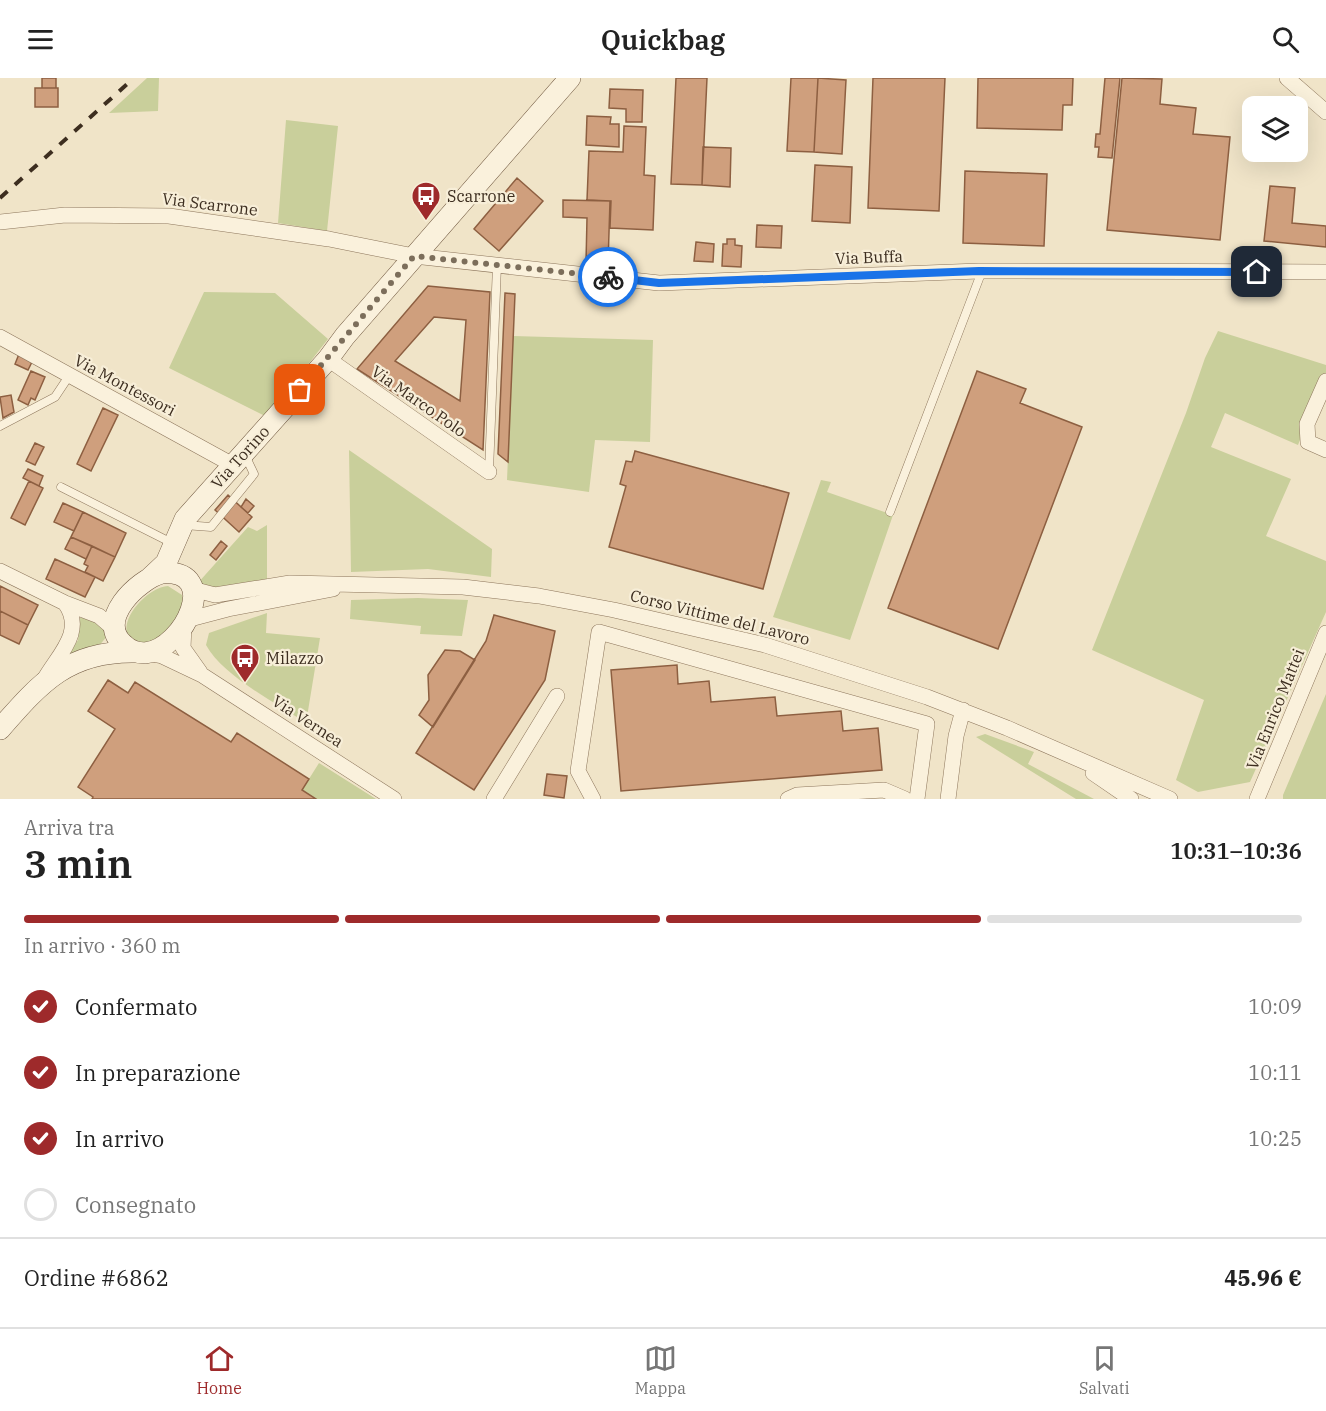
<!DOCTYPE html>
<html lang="it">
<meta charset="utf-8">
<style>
body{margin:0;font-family:"IBM Plex Serif",serif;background:#f2f2f2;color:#222;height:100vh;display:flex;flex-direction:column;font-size:22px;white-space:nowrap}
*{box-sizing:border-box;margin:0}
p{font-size:20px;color:#767676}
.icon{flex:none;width:33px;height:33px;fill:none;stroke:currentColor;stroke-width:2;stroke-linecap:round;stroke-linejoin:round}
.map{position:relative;height:721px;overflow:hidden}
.sheet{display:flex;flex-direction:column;background:#fff;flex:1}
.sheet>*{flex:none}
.tools{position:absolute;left:1242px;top:18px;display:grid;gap:12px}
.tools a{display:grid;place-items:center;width:66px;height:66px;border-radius:12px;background:#fff;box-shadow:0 6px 24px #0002;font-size:30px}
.pin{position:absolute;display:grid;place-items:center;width:51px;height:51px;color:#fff;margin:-26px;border-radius:12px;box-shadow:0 3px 9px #0006}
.courier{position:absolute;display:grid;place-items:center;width:60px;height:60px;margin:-30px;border:4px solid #1a73e8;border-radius:50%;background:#fff;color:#222;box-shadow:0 2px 8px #0007}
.overview em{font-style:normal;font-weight:600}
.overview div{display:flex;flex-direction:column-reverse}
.overview{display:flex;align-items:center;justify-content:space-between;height:102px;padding:0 24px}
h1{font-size:39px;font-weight:600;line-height:45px}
.bar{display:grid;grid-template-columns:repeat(4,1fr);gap:9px 6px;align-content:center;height:72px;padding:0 24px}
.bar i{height:8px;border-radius:4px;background:#e0e0e0}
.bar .active{background:#9e2a2b}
.bar p{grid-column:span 4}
.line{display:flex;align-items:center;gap:15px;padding:0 24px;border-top:2px solid #e0e0e0}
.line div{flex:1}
ol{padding:0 24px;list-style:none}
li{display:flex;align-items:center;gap:18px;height:66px}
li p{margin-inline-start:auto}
li .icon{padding:6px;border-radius:50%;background:#9e2a2b;color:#fff;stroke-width:4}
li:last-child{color:#767676}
li i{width:33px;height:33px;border:3px solid #e0e0e0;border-radius:50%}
header{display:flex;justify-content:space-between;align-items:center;height:78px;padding:0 24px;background:#fff;font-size:27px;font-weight:600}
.menu{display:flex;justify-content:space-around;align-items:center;height:84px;border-top:2px solid #e0e0e0;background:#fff;font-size:16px;color:#767676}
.menu a{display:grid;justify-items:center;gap:3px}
.menu .active{color:#9e2a2b}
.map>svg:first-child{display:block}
</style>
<header><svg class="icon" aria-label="menu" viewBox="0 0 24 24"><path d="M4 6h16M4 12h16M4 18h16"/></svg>Quickbag<svg class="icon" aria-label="search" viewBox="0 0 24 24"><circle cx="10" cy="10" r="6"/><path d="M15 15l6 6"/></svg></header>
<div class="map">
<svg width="1326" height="721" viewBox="0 0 1326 721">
<rect width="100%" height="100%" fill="#f0e4c8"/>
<!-- green -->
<path fill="#c9cf9b" d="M147,0H159L158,33L109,35Z
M286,42L338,48L327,153L278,145Z
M204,214L275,215L328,261L267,339L169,290Z
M1218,253L1326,287V295L1298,367L1225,335L1211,369L1291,401L1266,458L1326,483V534L1250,704L1198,714L1176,702L1204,622L1092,572L1186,335L1205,280Z
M513,258L653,262L650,364L595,362L589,414L507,402Z
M349,372L492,471L491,499L428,491L351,494Z
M821,402L831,404L827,414L893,437L850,562L773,539Z
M267,447V502L222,512L197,506L248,449L257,453Z
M168,508L182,517L186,533L159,565C153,565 146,566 140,565C107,559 141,510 168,508Z
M418,520L468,522L462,558L420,556L421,548L350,541L351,522Z
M267,535L266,555L320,560L306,645C276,625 223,598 206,567L209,555Z
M83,539L104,548L108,557L98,569L65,581L78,562L80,540Z
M1326,616V721H1283V717Z
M985,656L1034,674L1028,686L1094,721H1076L976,659Z
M319,685L376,721H316L302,712Z"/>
<!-- building -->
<path fill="#cf9f7d" stroke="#8d5f41" stroke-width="1.5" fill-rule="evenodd" d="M42,0H56V10H42Z
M676,0H707L702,107L671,106Z
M791,0H818L814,74L787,73Z
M818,0L846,2L842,76L814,74Z
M873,0H945L939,133L868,130Z
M978,0H1073L1072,27H1063L1062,52L977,50Z
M1105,0H1120L1112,80L1098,79L1099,69H1095L1096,56H1100Z
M1122,0L1162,1L1160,26L1196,30L1193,56L1230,59L1220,162L1107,152Z
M35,10H58V29H35Z
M610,11L643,12L642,44H626V31L609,30Z
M587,38L611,39L610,46H619V69L586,67Z
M624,48L646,49L644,97L655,98L653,152L610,150L611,123L587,122L589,73L623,74Z
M703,69L731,70L730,109L702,107Z
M815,87L852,89L850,145L812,143Z
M965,93L1047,96L1044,168L963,165Z
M517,100L543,123L499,173L474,151Z
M1270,108L1295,110L1292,145L1326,148V169L1264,163Z
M563,122L610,123L608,186L586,185L587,140L563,139Z
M757,147L782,148L781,170L756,169Z
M727,161H735V167L742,168L741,189L722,188L723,166H727Z
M696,164L714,166L713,184L694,183Z
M428,208L490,214L483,372L357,291ZM434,239L466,242L460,323L395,283Z
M505,215L515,216L508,384L498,376Z
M19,276L33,282L28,292L15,286Z
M31,293L45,299L35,322L31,320L28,327L18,322Z
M977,293L1026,311L1020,325L1082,349L998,571L888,530Z
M11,317L14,334L3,340L0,319Z
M103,330L118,337L91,393L77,386Z
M35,365L44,369L35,387L26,383Z
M635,373L789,415L763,511L609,469L626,408L620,406L626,383L632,384Z
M28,391L43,398L39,408L23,400Z
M29,403L43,410L25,447L11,440Z
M228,417L252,439L239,454L215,432Z
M246,421L254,428L248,435L241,429Z
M63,425L83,434L74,453L54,444Z
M83,434L126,455L115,479L71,459Z
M71,459L92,468L86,481L65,471Z
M221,463L227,468L216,482L210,477Z
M92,468L115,479L103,503L85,494L88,488L84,486Z
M55,481L95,499L85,519L46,501Z
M0,508L38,527L28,547L0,533Z
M0,533L28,547L19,566L0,557Z
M494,537L555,553L545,602L474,712L416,675L486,563Z
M445,572L460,573L475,582L433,649L419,637L429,622L428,597Z
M677,587L678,606L709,603L711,624L775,619L777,638L841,633L843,653L878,650L882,692L621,713L611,592Z
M108,602L128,615L135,604L231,664L237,655L309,701L302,712L316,721H92L93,719L78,709L115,651L88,633Z
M547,696L567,698L564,720L544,717Z"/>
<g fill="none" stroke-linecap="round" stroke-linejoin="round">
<!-- service casing -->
<g stroke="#8d765c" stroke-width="9">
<path id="service" d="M0,348L55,319L69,298
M489,393L497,187
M61,409L172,465
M890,434L982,193
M184,447L211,449L254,396L245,377"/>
</g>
<!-- minor casing -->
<g stroke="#8d765c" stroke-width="16">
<path id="minor" d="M1287,0L1326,34
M0,144L65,137L169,138L329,161L414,178L659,205L979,193L1326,194
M0,259L233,387
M328,281L489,394
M1326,303L1307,346L1308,364L1326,372
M0,493L65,525L99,538L114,551
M192,511L215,517L290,505L463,509L539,518L614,532L765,567L927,619L1007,650L1170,721
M190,541L228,531L333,511
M184,548L183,570L200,594
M148,575L162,578L202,597L394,721
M44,602C57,578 86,554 65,525
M1093,695L1131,721
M494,721L557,618
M593,721L578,693L599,554L927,646L917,721
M788,721L797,717L884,712L905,721
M948,721L956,658L963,632
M1257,721L1326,555"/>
</g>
<!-- secondary casing -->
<g stroke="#6f573f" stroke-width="22">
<path id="secondary" d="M162,495C222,491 185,571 145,575C138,575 130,573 124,567C95,543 137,502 162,495Z
M150,500L166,485L185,441L328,281L345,258L570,0
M0,651C41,604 69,572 137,574"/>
</g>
<!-- service -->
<use href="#service" stroke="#faf1dc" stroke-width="8"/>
<!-- minor -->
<use href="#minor" stroke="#faf1dc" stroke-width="15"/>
<!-- secondary -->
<use href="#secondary" stroke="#faf1dc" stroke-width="21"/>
<!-- rail -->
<path stroke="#3d2e20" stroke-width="4" stroke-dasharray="10 10" stroke-linecap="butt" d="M0,120L134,0"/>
</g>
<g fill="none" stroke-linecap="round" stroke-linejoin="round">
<!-- done -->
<path stroke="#7c6e5b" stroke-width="6" stroke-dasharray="0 10.8" d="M300,312L414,178L608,199"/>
<!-- route -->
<path stroke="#1a73e8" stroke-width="8" d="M608,199L659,205L979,193L1257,194"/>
</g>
<!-- icons -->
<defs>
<g id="bus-pin" transform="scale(1.5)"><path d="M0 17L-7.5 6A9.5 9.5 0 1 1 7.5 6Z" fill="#9e2a2b" stroke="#f7eed8"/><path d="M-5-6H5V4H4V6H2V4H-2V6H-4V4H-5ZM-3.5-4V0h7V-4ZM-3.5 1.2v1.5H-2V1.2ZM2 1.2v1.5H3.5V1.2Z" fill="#fff"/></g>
</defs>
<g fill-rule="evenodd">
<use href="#bus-pin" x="426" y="118"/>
<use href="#bus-pin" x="245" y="580"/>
</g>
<g text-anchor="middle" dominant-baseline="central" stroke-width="4.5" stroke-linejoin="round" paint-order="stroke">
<!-- poi labels -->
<g font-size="16" fill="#3d2e20" stroke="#f7eed8" text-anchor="start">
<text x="447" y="118">Scarrone</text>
<text x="266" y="580">Milazzo</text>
</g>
<!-- street labels -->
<g font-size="16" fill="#3d2e20" stroke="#f7eed8">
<text transform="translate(210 126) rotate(7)">Via Scarrone</text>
<text transform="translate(869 179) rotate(-2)">Via Buffa</text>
<text transform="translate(125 307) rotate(28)">Via Montessori</text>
<text transform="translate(419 323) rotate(35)">Via Marco Polo</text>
<text transform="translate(240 379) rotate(-48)">Via Torino</text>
<text transform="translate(720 539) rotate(14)">Corso Vittime del Lavoro</text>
<text transform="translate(1275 631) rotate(-68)">Via Enrico Mattei</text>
<text transform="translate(308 643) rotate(33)">Via Vernea</text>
</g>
</g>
</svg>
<div class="tools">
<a><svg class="icon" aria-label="layers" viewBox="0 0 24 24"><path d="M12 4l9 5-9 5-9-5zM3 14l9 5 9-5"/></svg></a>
</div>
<div class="pin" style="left:300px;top:312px;background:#ea580c"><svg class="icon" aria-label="bag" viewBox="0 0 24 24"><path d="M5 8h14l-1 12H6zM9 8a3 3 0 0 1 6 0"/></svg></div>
<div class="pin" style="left:1257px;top:194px;background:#1f2937"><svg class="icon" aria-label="home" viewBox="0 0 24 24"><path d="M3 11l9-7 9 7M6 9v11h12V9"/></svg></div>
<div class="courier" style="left:608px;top:199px"><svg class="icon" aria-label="bike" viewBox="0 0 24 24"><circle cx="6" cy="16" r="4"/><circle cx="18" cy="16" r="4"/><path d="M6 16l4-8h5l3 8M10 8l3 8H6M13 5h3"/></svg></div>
</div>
<section class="sheet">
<div class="overview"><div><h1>3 min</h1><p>Arriva tra</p></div><em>10:31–10:36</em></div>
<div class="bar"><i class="active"></i><i class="active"></i><i class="active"></i><i></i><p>In arrivo · 360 m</p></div>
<ol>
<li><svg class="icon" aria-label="check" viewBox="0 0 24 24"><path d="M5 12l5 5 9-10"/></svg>Confermato<p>10:09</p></li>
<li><svg class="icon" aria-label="check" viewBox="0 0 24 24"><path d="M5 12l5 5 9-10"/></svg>In preparazione<p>10:11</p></li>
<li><svg class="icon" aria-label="check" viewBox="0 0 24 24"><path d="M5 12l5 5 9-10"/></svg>In arrivo<p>10:25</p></li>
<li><i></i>Consegnato</li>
</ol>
<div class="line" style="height:78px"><div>Ordine #6862</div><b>45.96 €</b></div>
</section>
<nav class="menu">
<a class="active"><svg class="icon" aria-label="home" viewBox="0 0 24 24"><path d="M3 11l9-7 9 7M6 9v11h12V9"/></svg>Home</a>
<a><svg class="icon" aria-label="map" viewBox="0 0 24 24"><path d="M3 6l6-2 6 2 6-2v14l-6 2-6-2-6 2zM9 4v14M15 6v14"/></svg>Mappa</a>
<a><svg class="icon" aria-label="saved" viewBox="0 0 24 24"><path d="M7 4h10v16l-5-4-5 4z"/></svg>Salvati</a>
</nav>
